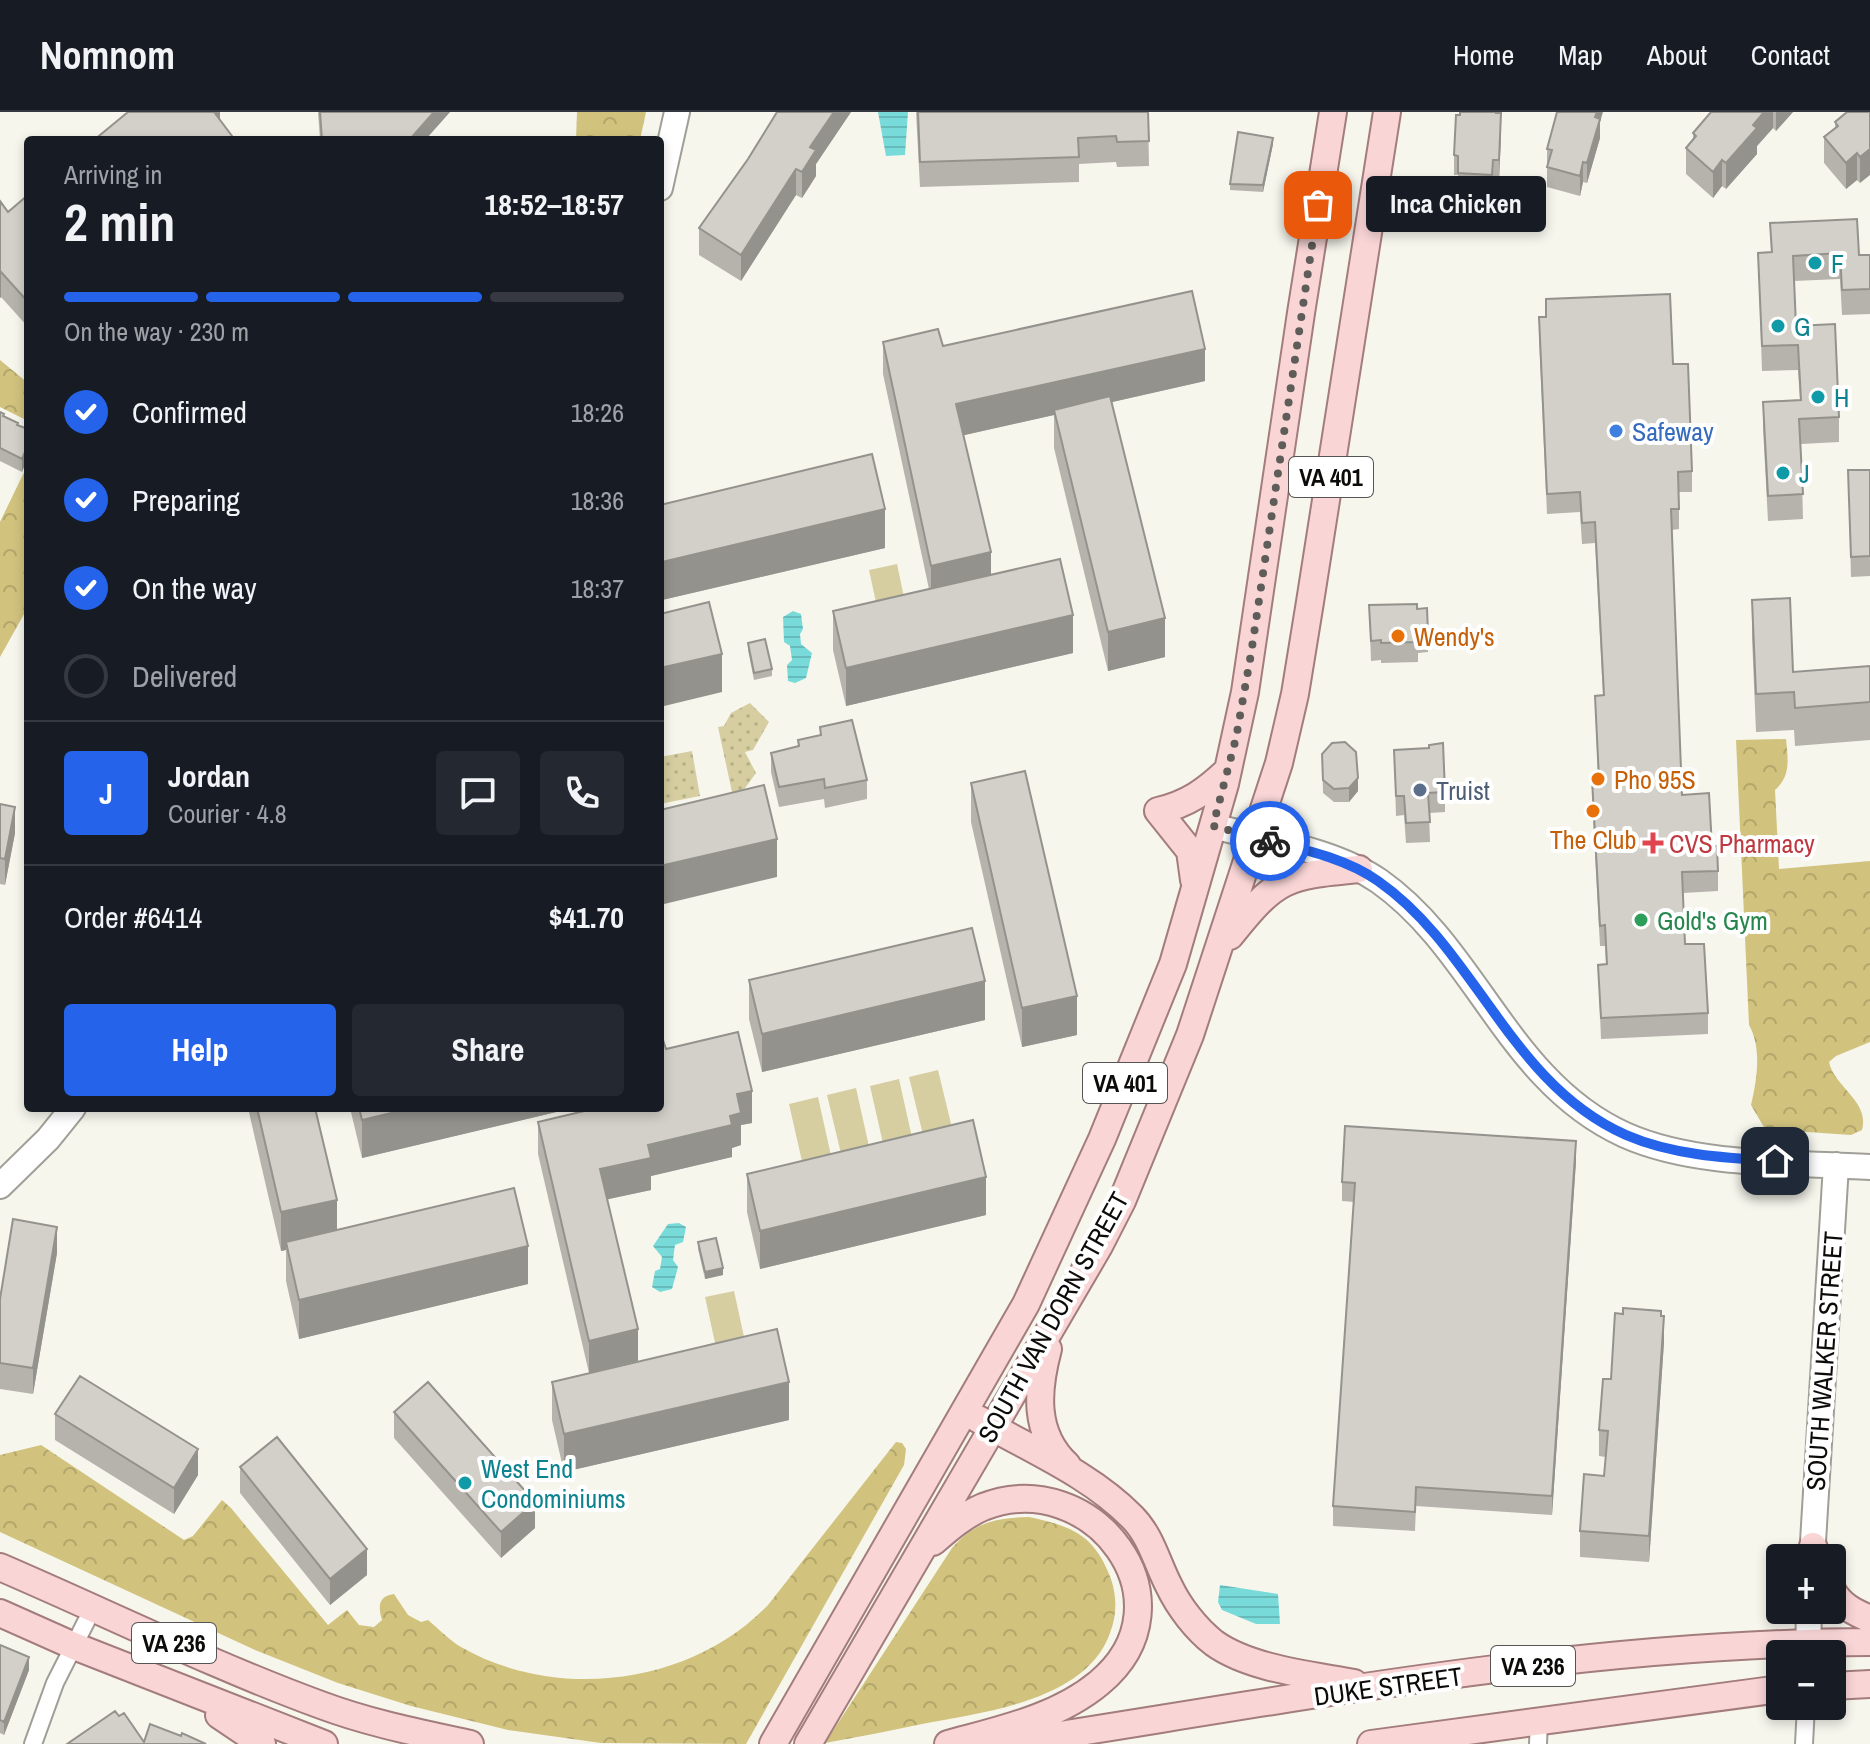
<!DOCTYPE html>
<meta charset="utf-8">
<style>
body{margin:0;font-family:"Archivo Narrow",sans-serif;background:#242831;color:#f1f3f6;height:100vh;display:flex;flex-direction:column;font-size:30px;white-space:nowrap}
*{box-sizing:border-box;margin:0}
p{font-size:26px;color:#9ea1a6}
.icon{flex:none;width:44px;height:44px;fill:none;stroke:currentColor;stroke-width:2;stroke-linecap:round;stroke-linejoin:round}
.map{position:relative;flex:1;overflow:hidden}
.side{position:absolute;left:24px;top:24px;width:640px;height:976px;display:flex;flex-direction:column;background:#171b24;border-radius:8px;box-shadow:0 4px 12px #0003}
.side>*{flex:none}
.buttons{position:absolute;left:1766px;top:1432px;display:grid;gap:16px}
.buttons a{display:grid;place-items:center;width:80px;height:80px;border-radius:8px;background:#171b24;box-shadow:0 4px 12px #0003;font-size:40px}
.pin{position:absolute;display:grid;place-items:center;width:68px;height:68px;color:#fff;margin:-34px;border-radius:16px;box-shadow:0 4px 12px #0006}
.courier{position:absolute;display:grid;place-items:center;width:80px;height:80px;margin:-40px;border:6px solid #2563eb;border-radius:50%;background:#fff;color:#222;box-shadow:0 2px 10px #0007}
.bubble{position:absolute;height:56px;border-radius:8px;background:#171b24;box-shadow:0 4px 12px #0003;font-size:26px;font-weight:700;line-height:56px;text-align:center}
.head em{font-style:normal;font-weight:700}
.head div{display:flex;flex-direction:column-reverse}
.head{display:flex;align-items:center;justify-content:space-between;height:136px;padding:0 40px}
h1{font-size:52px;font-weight:700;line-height:60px}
.bar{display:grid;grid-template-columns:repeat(4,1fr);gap:12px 8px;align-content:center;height:96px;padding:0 40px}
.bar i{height:10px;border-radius:6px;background:#363941}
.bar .selected{background:#2563eb}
.bar p{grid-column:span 4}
.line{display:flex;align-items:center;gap:20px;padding:0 40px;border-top:2px solid #363941}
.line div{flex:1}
.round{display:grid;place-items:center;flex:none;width:84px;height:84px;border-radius:8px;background:#242831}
ol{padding:0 40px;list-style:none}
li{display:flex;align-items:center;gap:24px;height:88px}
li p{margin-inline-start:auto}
li .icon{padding:8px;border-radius:50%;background:#2563eb;color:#fff;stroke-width:4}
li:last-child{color:#9ea1a6}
li i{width:44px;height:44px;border:4px solid #363941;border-radius:50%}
.primary-button{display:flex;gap:16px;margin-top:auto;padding:16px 40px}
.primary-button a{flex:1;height:92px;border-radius:8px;background:#2563eb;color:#fff;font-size:32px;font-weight:700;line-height:92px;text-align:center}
.primary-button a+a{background:#242831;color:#f1f3f6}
header{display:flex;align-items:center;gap:48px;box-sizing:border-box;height:112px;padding:0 40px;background:#171b24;border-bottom:2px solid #363941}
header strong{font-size:38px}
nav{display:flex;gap:44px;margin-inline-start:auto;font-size:28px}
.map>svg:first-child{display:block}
</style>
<header>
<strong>Nomnom</strong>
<nav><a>Home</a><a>Map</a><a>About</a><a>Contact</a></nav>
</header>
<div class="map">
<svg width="1870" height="1632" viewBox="0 0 1870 1632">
<defs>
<pattern id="forest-crowns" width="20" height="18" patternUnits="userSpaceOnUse" patternTransform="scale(2)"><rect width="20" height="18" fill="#d1c37d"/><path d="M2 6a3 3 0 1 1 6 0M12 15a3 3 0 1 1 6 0" fill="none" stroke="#b2a66b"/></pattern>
<pattern id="park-dots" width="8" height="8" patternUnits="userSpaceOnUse" patternTransform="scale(2)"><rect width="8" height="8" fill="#d6cea0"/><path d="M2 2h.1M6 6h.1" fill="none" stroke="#b6b088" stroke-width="1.8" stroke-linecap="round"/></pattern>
<pattern id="water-rules" width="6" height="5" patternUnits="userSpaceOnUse" patternTransform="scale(2)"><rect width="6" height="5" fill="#79dada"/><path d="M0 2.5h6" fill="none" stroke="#67baba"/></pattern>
</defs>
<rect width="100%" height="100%" fill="#f7f6ed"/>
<!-- forest -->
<path fill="url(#forest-crowns)" d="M577,0H646L640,28H576Z
M0,248L28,271V309L0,295Z
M28,352V495L0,545V410Z
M1786,627C1788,647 1791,664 1775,678L1779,757L1870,749V930L1836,944L1829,950C1834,975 1870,989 1862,1018L1851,1023L1765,1017L1751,993C1757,968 1762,936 1749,913L1736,628Z
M896,1330L902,1331L906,1337L904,1353L746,1632L601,1631L508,1618L411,1594L338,1571L255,1538L0,1420V1343L41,1333L184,1428L193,1424L222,1388L231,1396L328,1513L347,1498L359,1513L374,1515L382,1508C378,1495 378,1484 394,1482L408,1503L421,1510L428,1508C439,1517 449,1528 461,1535C557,1590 692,1573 768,1493Z
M1029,1405C1072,1414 1095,1423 1111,1467C1117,1485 1117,1503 1110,1521C1087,1587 988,1600 927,1611C893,1618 859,1625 825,1631L952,1436C975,1410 995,1406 1029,1405Z"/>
<!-- park -->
<path fill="url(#park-dots)" d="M750,591L769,610L753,638L745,640L756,661L740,683H735L732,680L718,615L724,614L731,601Z
M692,639L700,684L660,692V645Z"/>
<!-- garden -->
<path fill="#d6cea0" d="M897,452L908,504L880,509L869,458Z
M938,958L953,1020L924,1027L909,965Z
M899,967L913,1030L884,1036L870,974Z
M856,976L870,1039L842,1046L827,983Z
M818,985L832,1048L803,1054L789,992Z
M734,1179L746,1234L717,1240L705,1185Z"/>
<!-- water -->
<path fill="url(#water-rules)" d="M878,0H908L905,43L886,44Z
M793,499L801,502L803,517L800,522L801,532L812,541L806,566L795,571L788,569L787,553L792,548L790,534L784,530L783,505Z
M679,1111L686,1115L683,1130L675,1133L673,1148L678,1155L672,1177L660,1180L652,1175L655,1159L660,1157L662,1145L653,1134L668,1112Z
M1220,1473L1278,1482L1280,1512H1256L1222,1498L1218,1490Z"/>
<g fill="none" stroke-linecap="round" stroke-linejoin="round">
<!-- street casing -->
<g stroke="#a09f97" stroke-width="20">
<path id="street" d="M33,1632L55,1571L93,1496
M1538,1632L1539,1608
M1804,1632L1806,1594"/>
</g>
<!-- secondary casing -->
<g stroke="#a09f97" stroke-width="28">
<path id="secondary" d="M660,76L677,0
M1213,714C1265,728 1334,738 1379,769C1477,838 1508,970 1625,1023C1697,1055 1793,1050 1870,1055
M0,1074L48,1027L73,996
M1812,1446L1836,1053
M1808,1542L1809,1498"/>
</g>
<!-- primary casing -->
<g stroke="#a37c7c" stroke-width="30">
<path id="primary" d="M1194,768L1190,739L1158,699C1188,692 1206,679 1228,658
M1230,824C1277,765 1285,764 1359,757
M1048,1237C1037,1278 1033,1321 1067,1353
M978,1307C1029,1337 1090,1362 1132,1405C1151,1424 1157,1451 1169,1474C1179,1495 1196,1517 1214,1531C1250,1557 1312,1563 1354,1571
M933,1430C948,1417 964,1403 983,1395C1092,1352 1197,1490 1099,1571C1057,1606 999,1618 948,1632
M1813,1434L1818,1446
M0,1455C107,1501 212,1553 321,1593C369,1611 420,1621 470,1632
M1832,1478C1841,1494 1854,1500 1870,1507
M0,1501L74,1534L324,1632
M1832,1574L1870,1572
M219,1603L262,1632
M773,1632L1026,1192L1102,1027L1173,852L1225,672L1245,580L1301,201L1333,0
M808,1632L1099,1134L1122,1089L1190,923L1279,651L1295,582L1310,490L1387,0
M1003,1632C1290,1588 1579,1531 1870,1530
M1371,1632L1780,1577"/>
</g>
<!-- street -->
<use href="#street" stroke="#fff" stroke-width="16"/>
<!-- secondary -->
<use href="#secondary" stroke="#fff" stroke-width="24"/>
<!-- primary -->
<use href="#primary" stroke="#f9d5d6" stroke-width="26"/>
</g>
<!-- wall -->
<path fill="#b5b3ac" d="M318,0H450L425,28H320Z
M777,0H851L816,52V64L802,86L796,83L794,86L741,169L699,143V116L748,47Z
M916,0H1148L1149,54L1117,55L1116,50L1079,52V70L920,75Z
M1711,0H1793L1776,19L1773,16L1757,34V42L1726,77L1722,74L1713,86L1686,62V36L1693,28V21Z
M1870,0L1860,71L1857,68L1846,77L1824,51V25L1835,16V10Z
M1497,1L1501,21L1499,68H1493L1492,82L1458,81V63H1454V43L1460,3Z
M1600,10V26L1587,71L1583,70L1580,84L1547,75V37Z
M1273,32L1263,80L1230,78V72Z
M28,83V215L1,185L0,186V89L8,100Z
M1770,111L1859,143H1870V202L1842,203L1840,167L1794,169L1796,214L1839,305V330L1801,332L1803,407L1768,409L1763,316V290L1800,289L1798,258L1762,259L1758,141L1771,140Z
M1546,187L1673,252L1692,359V380H1679V417L1672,418L1682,683L1712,735L1718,759V779L1683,781L1685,832L1708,901V922L1601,927L1598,853L1606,852L1605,834H1600L1592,687V667H1598L1595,584L1603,583L1595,431L1582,432L1580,400L1547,402L1539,225V205H1546Z
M883,230L943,234L1205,269L1112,290L1165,545L1108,559L1054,336V303L964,323L991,463L1073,541L846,594L833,538V499L929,477L883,262Z
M0,300L4,304L18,313L28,317L22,360L0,349Z
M1848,358H1870V464L1851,465Z
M660,393L885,436L662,488L660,481Z
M1752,488L1793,560L1870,554V628L1795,634L1794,618L1756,620L1752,526Z
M1369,493L1417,497L1428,521V540L1418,541V550L1381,551V548L1371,549Z
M748,531L772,557V564L754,568L748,538Z
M820,615L867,668V687L825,696L824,687L779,695L771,660V641L798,634V628L820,623Z
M1394,638L1445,680V700L1429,701L1430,730L1406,731L1404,703L1396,704Z
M1322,642L1358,679L1349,690H1334L1323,681Z
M971,671L1077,923L1022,935L971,710Z
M0,692L15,721L5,773L0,772Z
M749,868L985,908L762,960L749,907Z
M666,937L752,1011L741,1013V1033L732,1036V1045L651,1064V1078L607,1087L589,1261L538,1042V1010L660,996Z
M248,996H315L337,1118L528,1172L299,1227L286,1169V1138L281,1139Z
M350,996H573L362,1046Z
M1576,1049L1552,1403L1416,1394L1415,1419L1333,1414V1394L1354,1090L1342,1089V1070Z
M747,1062L986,1103L760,1157L747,1100Z
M698,1130L723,1163L705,1167L698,1137Z
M57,1141L33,1282L0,1277V1187Z
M1661,1204L1664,1230L1649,1450L1580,1445V1419L1604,1364L1606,1345L1599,1344V1318L1611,1267Z
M552,1270L789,1308L564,1360L552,1308Z
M394,1300L535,1416L501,1446L394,1326Z
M55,1302L198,1363L174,1402L55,1328Z
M240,1355L367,1463L330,1493L240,1381Z
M0,1533L29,1558L4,1623L0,1621Z"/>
<!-- shaded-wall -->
<path fill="#93928c" d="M208,0H220V8Z
M434,0H450L425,28H411V26Z
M834,0H851L816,52V64L802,86V60L810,35Z
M1597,0H1603L1600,10V26L1587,71V51Z
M1764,0H1773V16L1757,34V42L1726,77V51L1753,13Z
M1776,0H1793L1776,19Z
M1501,1V21L1499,68V48Z
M1273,26V32L1263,80V73Z
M1870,37V63L1860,71V45Z
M1857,41V68L1846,77V51Z
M1722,48V74L1713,86V60Z
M1583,50V70L1580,84V64Z
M796,57V83L741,169V143Z
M1,160V185L0,186V161Z
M1205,237V269L1055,303L1054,298V303L956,325V292Z
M28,333V346L22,360V347Z
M885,397V436L662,488V450Z
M991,440V472L931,486V454Z
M1073,503V541L846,594V556Z
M1165,506V545L1108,559V520Z
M722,542V580L660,595V556Z
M1358,666V679L1349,690V676Z
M15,695V721L5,773V747Z
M777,727V765L660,793V754Z
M985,869V908L762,960V922Z
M1077,884V923L1022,935V896Z
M752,979V1011L741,1013V1033L732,1036V1045L651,1064V1078L600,1089V1057L648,1033L730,1004L737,982Z
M412,996H573L362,1046V1008Z
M1576,1029V1049L1552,1403V1384Z
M986,1065V1103L760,1157V1119Z
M337,1088V1126L286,1130V1138L281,1139V1100Z
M57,1115V1141L33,1282V1256Z
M528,1134V1172L299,1227V1188Z
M723,1156V1163L705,1167V1160Z
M1664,1204V1230L1649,1450V1424Z
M638,1217V1249L589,1261V1229Z
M789,1270V1308L564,1360V1322Z
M198,1337V1363L174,1402V1376Z
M535,1390V1416L501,1446V1420Z
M367,1437V1463L330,1493V1467Z
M29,1545V1558L4,1623V1610Z"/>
<!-- building -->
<path fill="#d2d0c8" stroke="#93928c" stroke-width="2" d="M128,0H214L235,28H94Z
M320,0H434L411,26L357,28H322Z
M777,0H834L810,35L816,38L802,60L796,57L794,60L741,143L699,116L748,47Z
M918,0H1148L1149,29L1117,30L1116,24L1078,26L1079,45L920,50Z
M1460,0H1496V1H1501L1499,48H1493L1492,63L1458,61V44L1454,43L1456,3H1460Z
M1557,0H1597L1595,5L1600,7L1587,51L1583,50L1580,64L1547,55L1552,38L1547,37Z
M1711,0H1764L1753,13L1757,16L1726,51L1722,48L1713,60L1686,36L1696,24L1693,21Z
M1847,0H1870V37L1860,45L1857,41L1846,51L1824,25L1838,14L1835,10Z
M1238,20L1273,26L1263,73L1230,72Z
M28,83V190L1,160L0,161V89L8,100Z
M1857,107L1859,143H1870V177L1842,178L1840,141L1793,144L1796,214L1835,212L1839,305L1799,307L1803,382L1768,384L1763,290L1801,288L1798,233L1762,234L1758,141L1772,140L1770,111Z
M1192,179L1205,237L956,292L991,440L931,454L883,230L938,217L943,234Z
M1670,182L1673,252H1688L1692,359L1678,360L1679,397H1671L1682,683L1709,681L1712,735L1717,734L1718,759L1682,760L1685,832H1704L1708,901L1601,906L1598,853L1607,852L1605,813L1600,814L1592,667H1599L1595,584L1604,583L1595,410L1582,411L1580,380L1547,382L1539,205H1546V187Z
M1110,284L1165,506L1108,520L1054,298Z
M0,300L4,302L3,304L18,311L17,313L28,317V333L22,347L0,336Z
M872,342L885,397L662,450L660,442V393Z
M1848,358H1870V444L1851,445Z
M1060,447L1073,503L846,556L833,499Z
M1790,486L1793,560L1870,554V590L1795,596L1794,580L1756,582L1752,488Z
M709,490L722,542L660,556V502Z
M1417,492V497L1427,496L1428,521H1417L1418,530L1381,531V528L1371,529L1369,493Z
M765,527L772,557L754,561L748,531Z
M852,608L867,668L825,676L824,667L779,675L771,641L799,634L798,628L821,623L820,615Z
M1345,630L1356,640L1358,666L1349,676L1334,677L1323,668L1322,642L1332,631Z
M1443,631L1445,680L1428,681L1430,710L1406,711L1404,684H1396L1394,638L1429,636V633Z
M1025,659L1077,884L1022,896L971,671Z
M764,673L777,727L660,754V698Z
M0,692L15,695L5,747L0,746Z
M972,816L985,869L762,922L749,868Z
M738,920L752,979L737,982L741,1001L730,1004L732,1013L648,1033L651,1046L600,1057L638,1217L589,1229L538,1010L597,996H660V928H663L666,937Z
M257,996H315L337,1088L281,1100Z
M359,996H412L362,1008Z
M973,1008L986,1065L760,1119L747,1062Z
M1345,1014L1576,1029L1552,1384L1416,1375L1415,1400L1333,1394L1355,1071L1342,1070Z
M514,1076L528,1134L299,1188L286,1130Z
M13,1107L57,1115L33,1256L0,1251V1187Z
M716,1126L723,1156L705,1160L698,1130Z
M1623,1196L1661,1199V1204H1664L1649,1424L1580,1419L1584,1362L1604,1364L1608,1319L1599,1318L1603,1267H1611L1615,1201L1623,1202Z
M777,1217L789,1270L564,1322L552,1270Z
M80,1264L198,1337L174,1376L55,1302Z
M428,1270L535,1390L501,1420L394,1300Z
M277,1325L367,1437L330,1467L240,1355Z
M0,1533L29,1545L4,1610L0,1608Z
M115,1599L119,1604L124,1601L144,1630L150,1612L181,1624L182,1621L206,1632H67Z"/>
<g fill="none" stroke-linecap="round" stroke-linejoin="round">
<!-- done -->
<path stroke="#5e5d59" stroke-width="8" stroke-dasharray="0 14.4" d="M1270,729L1213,714L1236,626L1251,542L1318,93"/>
<!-- route -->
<path stroke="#2563eb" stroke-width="10" d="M1270,729C1306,738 1347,747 1378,769C1477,838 1509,971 1626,1023C1672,1043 1725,1046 1775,1049"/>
</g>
<!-- markers -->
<g fill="#0f9aa8" stroke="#fff" stroke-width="3">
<circle cx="1815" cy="151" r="8"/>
<circle cx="1778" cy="214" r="8"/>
<circle cx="1818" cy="285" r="8"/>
<circle cx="1783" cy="361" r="8"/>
<circle cx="465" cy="1371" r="8"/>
</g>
<circle fill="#3f7fe0" stroke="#fff" stroke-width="3" cx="1616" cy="319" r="8"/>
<g fill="#e8710a" stroke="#fff" stroke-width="3">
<circle cx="1398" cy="524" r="8"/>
<circle cx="1598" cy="667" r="8"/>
<circle cx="1593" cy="699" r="8"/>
</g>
<circle fill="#5c6f8a" stroke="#fff" stroke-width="3" cx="1420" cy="678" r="8"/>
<path fill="#e0444e" stroke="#fff" stroke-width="3" d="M1649 719h8v8h8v8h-8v8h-8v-8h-8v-8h8z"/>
<circle fill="#2e9e5b" stroke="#fff" stroke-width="3" cx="1641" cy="808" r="8"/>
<g text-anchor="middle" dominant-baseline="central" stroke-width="8" stroke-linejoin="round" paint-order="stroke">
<!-- shield labels -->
<g fill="#fff" stroke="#555453" stroke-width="2">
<rect x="1289" y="345" width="84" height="40" rx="6"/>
<rect x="1083" y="951" width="84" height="40" rx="6"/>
<rect x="132" y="1511" width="84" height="40" rx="6"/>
<rect x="1491" y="1534" width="84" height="40" rx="6"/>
</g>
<g font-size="24" font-weight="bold" fill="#0c0b09">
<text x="1331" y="365">VA 401</text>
<text x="1125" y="971">VA 401</text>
<text x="174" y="1531">VA 236</text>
<text x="1533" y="1554">VA 236</text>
</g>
<!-- culture labels -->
<g font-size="26" fill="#0d838f" stroke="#fff" text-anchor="start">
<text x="1831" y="151">F</text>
<text x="1794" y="214">G</text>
<text x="1834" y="285">H</text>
<text x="1799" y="361">J</text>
<text x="481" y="1356">West End<tspan x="481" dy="30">Condominiums</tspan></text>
</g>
<!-- shop labels -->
<g font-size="26" fill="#366cbe" stroke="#fff" text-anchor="start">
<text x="1632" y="319">Safeway</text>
</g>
<!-- food labels -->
<g font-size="26" fill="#c56008" stroke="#fff" text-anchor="start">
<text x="1414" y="524">Wendy's</text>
<text x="1614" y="667">Pho 95S</text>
<text x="1593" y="727" text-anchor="middle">The Club</text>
</g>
<!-- service labels -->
<g font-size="26" fill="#4e5e75" stroke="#fff" text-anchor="start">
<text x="1436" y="678">Truist</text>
</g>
<!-- health labels -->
<g font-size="26" fill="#be3a42" stroke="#fff" text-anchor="start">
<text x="1669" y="731">CVS Pharmacy</text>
</g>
<!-- leisure labels -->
<g font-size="26" fill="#27864d" stroke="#fff" text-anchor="start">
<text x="1657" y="808">Gold's Gym</text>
</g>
<!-- street labels -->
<g font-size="26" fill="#0c0b09" stroke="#fff">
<text transform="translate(1053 1205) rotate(-61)">SOUTH VAN DORN STREET</text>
<text transform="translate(1824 1249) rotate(-86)">SOUTH WALKER STREET</text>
<text transform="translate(1388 1574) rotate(-8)">DUKE STREET</text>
</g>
</g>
</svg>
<div class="buttons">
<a>+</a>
<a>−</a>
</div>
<div class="pin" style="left:1318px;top:93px;background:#ea580c"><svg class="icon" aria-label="bag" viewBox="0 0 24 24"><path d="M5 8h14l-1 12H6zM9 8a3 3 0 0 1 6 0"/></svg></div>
<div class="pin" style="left:1775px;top:1049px;background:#1f2937"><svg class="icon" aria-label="home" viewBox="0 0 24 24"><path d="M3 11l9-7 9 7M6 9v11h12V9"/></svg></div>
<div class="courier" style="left:1270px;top:729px"><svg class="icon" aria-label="bike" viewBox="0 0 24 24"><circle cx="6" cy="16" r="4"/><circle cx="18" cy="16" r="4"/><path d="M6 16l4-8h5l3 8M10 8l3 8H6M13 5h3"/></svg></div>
<div class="bubble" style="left:1366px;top:64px;width:180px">Inca Chicken</div>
<section class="side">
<div class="head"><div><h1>2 min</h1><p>Arriving in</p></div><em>18:52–18:57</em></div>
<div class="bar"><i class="selected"></i><i class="selected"></i><i class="selected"></i><i></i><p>On the way · 230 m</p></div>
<ol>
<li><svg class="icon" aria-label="check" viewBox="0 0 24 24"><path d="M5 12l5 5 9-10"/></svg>Confirmed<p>18:26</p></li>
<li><svg class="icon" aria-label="check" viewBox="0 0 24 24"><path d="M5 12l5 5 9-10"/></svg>Preparing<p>18:36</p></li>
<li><svg class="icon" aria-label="check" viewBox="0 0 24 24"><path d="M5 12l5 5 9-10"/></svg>On the way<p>18:37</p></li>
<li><i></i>Delivered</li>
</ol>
<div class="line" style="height:144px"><b class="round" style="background:#2563eb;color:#fff">J</b><div><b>Jordan</b><p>Courier · 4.8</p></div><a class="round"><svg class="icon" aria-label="chat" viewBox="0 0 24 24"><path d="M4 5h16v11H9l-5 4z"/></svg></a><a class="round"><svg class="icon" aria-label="phone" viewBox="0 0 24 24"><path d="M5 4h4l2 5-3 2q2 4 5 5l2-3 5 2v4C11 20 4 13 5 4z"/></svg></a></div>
<div class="line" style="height:104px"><div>Order #6414</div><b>$41.70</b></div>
<div class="primary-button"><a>Help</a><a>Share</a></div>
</section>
</div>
